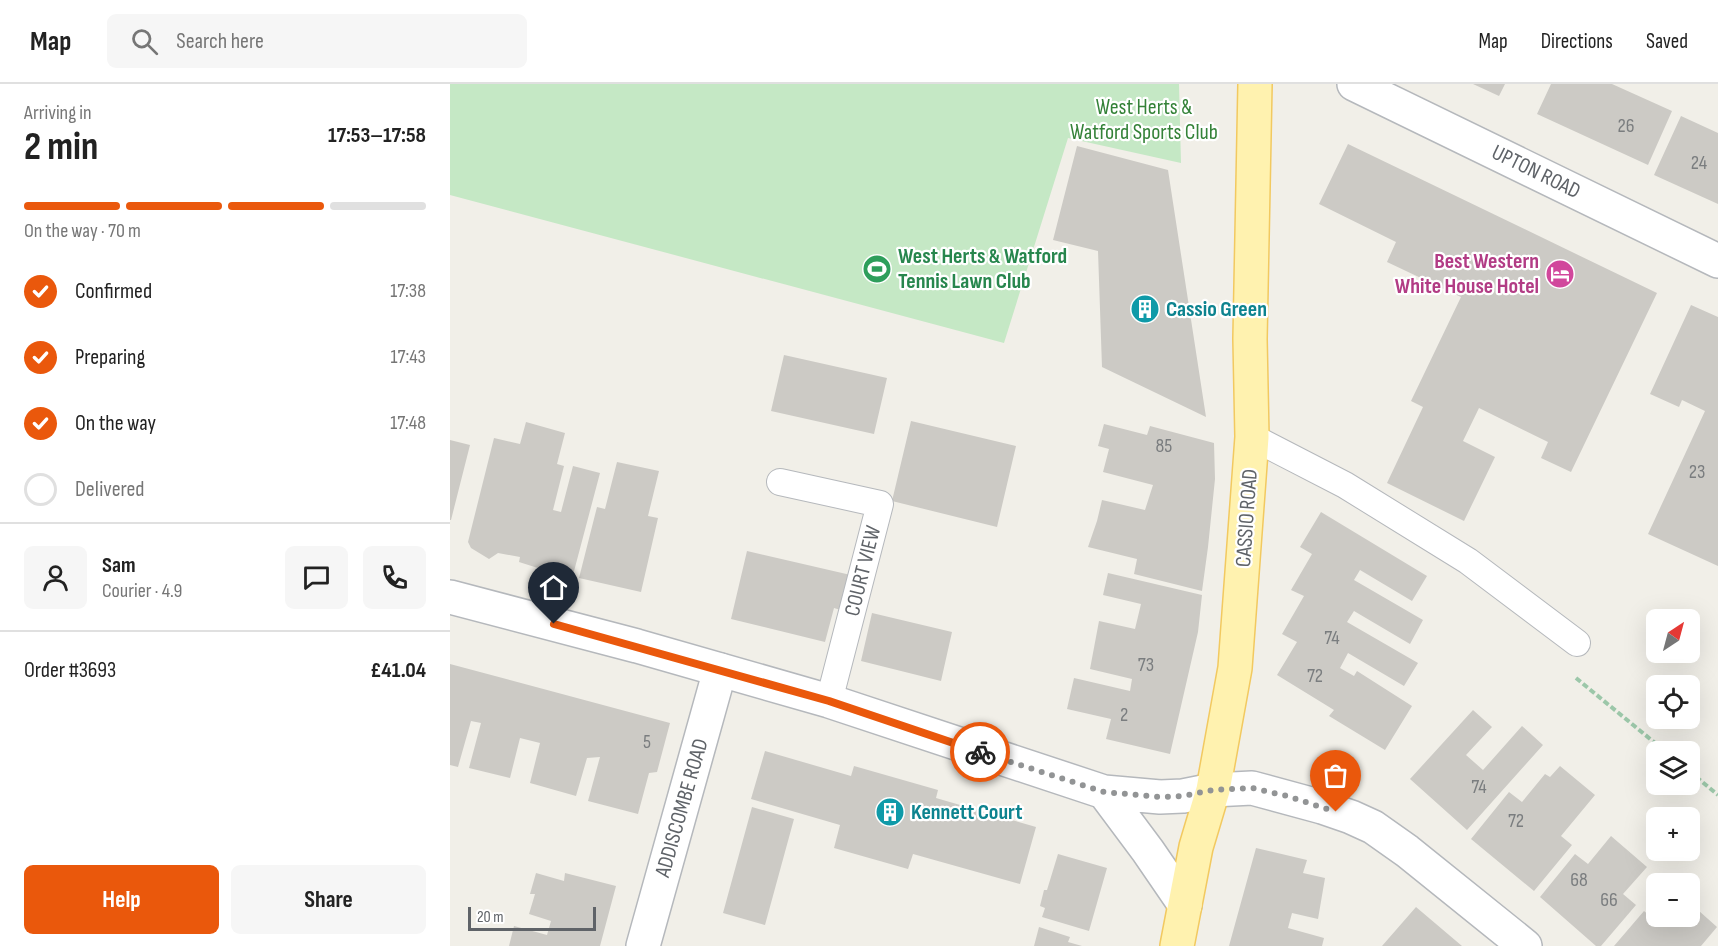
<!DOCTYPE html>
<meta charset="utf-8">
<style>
body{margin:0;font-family:"Sofia Sans Condensed",sans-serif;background:#f6f6f6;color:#222;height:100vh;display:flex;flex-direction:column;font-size:22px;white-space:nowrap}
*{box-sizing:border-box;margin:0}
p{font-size:20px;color:#767676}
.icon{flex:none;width:33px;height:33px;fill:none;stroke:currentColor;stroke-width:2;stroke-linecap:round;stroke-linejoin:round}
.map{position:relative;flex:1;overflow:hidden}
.details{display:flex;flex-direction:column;background:#fff;width:450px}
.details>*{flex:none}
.needle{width:39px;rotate:36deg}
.buttons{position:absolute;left:1196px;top:525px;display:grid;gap:12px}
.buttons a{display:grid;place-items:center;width:54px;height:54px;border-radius:9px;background:#fff;box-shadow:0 6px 24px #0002;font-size:30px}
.scale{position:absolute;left:18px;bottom:15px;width:128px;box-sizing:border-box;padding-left:6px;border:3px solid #5f6368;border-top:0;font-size:16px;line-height:21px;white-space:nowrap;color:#5f6368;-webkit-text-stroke:4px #fff;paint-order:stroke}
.pin{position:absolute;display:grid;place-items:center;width:51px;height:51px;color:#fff;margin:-62px -26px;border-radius:50% 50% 50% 0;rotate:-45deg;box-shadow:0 0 6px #0007}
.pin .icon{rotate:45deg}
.courier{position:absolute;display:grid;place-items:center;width:60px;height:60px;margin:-30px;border:4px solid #ea580c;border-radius:50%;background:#fff;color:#222;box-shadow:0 2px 8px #0007}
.overview em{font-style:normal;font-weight:700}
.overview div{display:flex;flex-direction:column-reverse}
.overview{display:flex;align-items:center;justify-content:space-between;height:102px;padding:0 24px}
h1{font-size:39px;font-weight:700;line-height:45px}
.bar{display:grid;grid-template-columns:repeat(4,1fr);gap:9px 6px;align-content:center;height:72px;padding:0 24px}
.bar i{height:8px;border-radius:4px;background:#e0e0e0}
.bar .selected{background:#ea580c}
.bar p{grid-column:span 4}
.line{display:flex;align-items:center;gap:15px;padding:0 24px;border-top:2px solid #e0e0e0}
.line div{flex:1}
.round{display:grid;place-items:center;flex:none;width:63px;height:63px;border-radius:9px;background:#f6f6f6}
ol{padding:0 24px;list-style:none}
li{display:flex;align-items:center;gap:18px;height:66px}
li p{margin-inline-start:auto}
li .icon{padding:6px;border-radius:50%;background:#ea580c;color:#fff;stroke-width:4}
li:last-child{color:#767676}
li i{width:33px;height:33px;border:3px solid #e0e0e0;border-radius:50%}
.button{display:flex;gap:12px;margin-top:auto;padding:12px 24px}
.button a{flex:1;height:69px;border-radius:9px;background:#ea580c;color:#fff;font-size:24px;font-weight:700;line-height:69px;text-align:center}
.button a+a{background:#f6f6f6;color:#222}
header{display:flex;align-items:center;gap:36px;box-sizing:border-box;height:84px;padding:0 30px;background:#fff;border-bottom:2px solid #e0e0e0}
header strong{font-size:28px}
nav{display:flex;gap:33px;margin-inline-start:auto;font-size:21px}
.search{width:420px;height:54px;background:#f6f6f6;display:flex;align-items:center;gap:15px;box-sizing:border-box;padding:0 21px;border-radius:9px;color:#767676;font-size:22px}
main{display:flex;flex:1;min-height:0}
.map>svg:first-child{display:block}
</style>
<header>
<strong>Map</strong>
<div class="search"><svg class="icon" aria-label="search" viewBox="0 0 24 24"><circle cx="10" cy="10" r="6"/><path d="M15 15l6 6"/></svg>Search here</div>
<nav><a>Map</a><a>Directions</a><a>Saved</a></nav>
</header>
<main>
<section class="details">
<div class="overview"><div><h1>2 min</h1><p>Arriving in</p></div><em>17:53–17:58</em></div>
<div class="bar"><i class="selected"></i><i class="selected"></i><i class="selected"></i><i></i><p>On the way · 70 m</p></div>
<ol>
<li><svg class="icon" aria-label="check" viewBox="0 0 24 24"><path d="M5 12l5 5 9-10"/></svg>Confirmed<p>17:38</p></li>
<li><svg class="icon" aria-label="check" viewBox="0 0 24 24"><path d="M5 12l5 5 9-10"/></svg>Preparing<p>17:43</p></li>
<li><svg class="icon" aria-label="check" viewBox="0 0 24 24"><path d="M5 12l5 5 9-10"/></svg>On the way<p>17:48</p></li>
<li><i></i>Delivered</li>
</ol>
<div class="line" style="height:108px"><a class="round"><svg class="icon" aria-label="person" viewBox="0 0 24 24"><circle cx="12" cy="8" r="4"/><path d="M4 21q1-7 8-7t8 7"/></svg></a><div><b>Sam</b><p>Courier · 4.9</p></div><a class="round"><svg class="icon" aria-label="chat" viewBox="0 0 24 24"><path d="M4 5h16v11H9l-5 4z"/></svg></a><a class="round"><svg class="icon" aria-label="phone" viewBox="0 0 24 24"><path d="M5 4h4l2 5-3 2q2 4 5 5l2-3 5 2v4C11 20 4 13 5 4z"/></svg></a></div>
<div class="line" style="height:78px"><div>Order #3693</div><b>£41.04</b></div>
<div class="button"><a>Help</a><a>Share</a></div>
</section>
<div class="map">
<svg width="1268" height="862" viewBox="0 0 1268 862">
<rect width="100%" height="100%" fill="#f1efe8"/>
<!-- green -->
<path fill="#c5e8c5" d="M0,0H729L731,79L618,54L554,259L0,111Z"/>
<!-- building -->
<path fill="#cccac5" d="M1023,0H1055L1049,12Z
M1101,0H1162L1222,27L1198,81L1087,30Z
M1231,32L1268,49V120L1204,91Z
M898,60L1207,209L1121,388L1091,374L1098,358L1029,324L1013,357L1045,373L1014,437L937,399L973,323L961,317L1011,213L937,178L946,158L869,120Z
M627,62L718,86L756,333L652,283L648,167L603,156Z
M1241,221L1268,233V482L1198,450L1255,327L1232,316L1229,323L1200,310Z
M334,271L437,294L424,350L321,327Z
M461,337L566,362L547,443L442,417Z
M76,338L115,349L107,380L114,382L103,426L111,428L123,382L150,389L123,491L112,488L110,491L69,478L70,473L48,469L39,475L21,464L18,458L44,354L70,360Z
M654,340L697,351L700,342L764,359L765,395L758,463L752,507L684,490L687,475L638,463L647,437L652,416L695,426L703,401L653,388L659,365L648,362Z
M0,356L20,361L1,436H0Z
M167,378L209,387L198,432L208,434L191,508L129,494L147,423L155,425Z
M871,428L977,492L962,517L910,486L904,496L973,536L960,560L904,527L897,538L968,579L954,602L898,569L890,584L904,592L907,587L962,622L935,666L879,632L884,626L827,591L847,558L832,550L854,512L841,506L862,470L850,463Z
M297,467L405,492L397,528L384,524L375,558L281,535Z
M658,489L752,511L748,548L720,670L656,655L661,635L617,625L624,594L680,607L682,595L640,585L649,537L685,545L691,520L653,511Z
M422,529L502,548L491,597L411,577Z
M0,580L220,639L207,688L199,689L188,730L138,717L150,673L137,674L126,712L80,699L90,659L70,654L60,694L19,684L31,639L21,637L8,683L0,681Z
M1023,626L1042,643L1016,671L1033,686L1072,642L1093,661L1017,746L960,695Z
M315,667L401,692L404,682L488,706L486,714L586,743L570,800L463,770L458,785L384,764L390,741L301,715Z
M1110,682L1145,711L1111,752L1122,761L1084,807L1021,755L1059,708L1072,718L1095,690L1100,693Z
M302,723L344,735L315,841L273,829Z
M1161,752L1197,783L1173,810L1186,821L1151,862H1146L1090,813L1125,770L1138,780Z
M806,764L857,776L853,789L875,794L868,835L842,829L838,844L874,854L872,862H779Z
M608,770L657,784L639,847L592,833L595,824L590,822L594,806H597Z
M86,789L114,797L115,789L166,802L150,862H59L64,842L97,851L101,837L79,830L85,810H80Z
M1239,818L1267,843L1251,862H1164L1194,827L1207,838L1212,832H1239Z
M966,823L1012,862H932Z
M589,843L620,853L618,858L632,862H584Z"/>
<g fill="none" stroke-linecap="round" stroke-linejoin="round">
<!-- service casing -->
<g stroke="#b5b8bc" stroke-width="28">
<path id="service" d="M802,353L895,401L1018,477L1127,559
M330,398L430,420L379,617"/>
</g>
<!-- minor casing -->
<g stroke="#b5b8bc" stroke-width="36">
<path id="minor" d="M904,0L1268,177
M193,862L270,586"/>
</g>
<!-- tertiary casing -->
<g stroke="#b5b8bc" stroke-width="36">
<path id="tertiary" d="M0,513L187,562L379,617L654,708L710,713L733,712L763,706L802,704L872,723L901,733L923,743L957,767L1075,862
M654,708L698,767L735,821"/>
</g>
<!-- primary casing -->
<g stroke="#f2c960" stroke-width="36">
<path id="primary" d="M727,862L746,763L763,706L785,584L802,353L800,255L805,0"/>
</g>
<!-- path -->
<path stroke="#9cc7a9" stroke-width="4" stroke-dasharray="6 3" stroke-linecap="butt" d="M1126,594L1216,668
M1239,687L1268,711"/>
<!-- service -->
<use href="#service" stroke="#fff" stroke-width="26"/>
<!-- minor -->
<use href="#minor" stroke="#fff" stroke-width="33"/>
<!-- tertiary -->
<use href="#tertiary" stroke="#fff" stroke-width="33"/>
<!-- primary -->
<use href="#primary" stroke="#fff2af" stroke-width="33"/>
</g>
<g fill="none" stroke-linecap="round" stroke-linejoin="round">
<!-- done -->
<path stroke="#929495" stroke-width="6" stroke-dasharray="0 10.8" d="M530,668L654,708L710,713L733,712L763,706L802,704L837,712L886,728"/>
<!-- route -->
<path stroke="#ea580c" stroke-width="8" d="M104,540L379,617L530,668"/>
</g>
<!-- icons -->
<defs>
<g id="stadium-disc" transform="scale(1.5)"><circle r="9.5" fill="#2e9e5b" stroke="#fff"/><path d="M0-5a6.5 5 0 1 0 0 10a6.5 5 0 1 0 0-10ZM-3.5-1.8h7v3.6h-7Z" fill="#fff"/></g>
<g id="hotel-disc" transform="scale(1.5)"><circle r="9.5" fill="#d1479c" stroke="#fff"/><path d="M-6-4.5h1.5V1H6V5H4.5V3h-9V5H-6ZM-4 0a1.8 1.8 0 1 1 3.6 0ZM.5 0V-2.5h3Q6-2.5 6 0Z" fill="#fff"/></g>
<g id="building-disc" transform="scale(1.5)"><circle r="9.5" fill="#0f9aa8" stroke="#fff"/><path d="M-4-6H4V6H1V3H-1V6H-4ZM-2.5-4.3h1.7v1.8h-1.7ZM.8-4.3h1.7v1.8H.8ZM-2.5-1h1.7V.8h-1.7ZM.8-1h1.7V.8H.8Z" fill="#fff"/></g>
</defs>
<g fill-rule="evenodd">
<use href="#stadium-disc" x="427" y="185"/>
<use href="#hotel-disc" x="1110" y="190"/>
<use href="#building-disc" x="695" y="225"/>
<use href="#building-disc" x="440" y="728"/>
</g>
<g text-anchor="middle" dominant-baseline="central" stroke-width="4.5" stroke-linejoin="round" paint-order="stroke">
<!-- number labels -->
<g font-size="20" fill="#7a7d7f">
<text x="1176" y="42">26</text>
<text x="1249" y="79">24</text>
<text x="714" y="362">85</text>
<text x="1247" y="388">23</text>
<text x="882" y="554">74</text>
<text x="696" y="581">73</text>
<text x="865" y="592">72</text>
<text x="674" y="631">2</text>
<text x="197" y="658">5</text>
<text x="1029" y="703">74</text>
<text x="1066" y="737">72</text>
<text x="1129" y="796">68</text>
<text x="1159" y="816">66</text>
</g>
<!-- park labels -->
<g font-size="22" fill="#348238" stroke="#fff">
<text x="694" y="23">West Herts &amp;<tspan x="694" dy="25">Watford Sports Club</tspan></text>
</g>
<!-- street labels -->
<g font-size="22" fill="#5f6368" stroke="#fff">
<text transform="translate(1086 88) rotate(26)">UPTON ROAD</text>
<text transform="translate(797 434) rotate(-86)">CASSIO ROAD</text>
<text transform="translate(413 487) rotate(-76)">COURT VIEW</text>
<text transform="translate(232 724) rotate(-74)">ADDISCOMBE ROAD</text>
</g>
<!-- leisure labels -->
<g font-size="22" font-weight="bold" fill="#27864d" stroke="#fff" text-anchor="start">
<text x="448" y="172">West Herts &amp; Watford<tspan x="448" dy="25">Tennis Lawn Club</tspan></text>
</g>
<!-- hotel labels -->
<g font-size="22" font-weight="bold" fill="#b23c85" stroke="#fff" text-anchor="end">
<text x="1089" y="177">Best Western<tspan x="1089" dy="25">White House Hotel</tspan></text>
</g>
<!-- culture labels -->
<g font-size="22" font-weight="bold" fill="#0d838f" stroke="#fff" text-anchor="start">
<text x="716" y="225">Cassio Green</text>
<text x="461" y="728">Kennett Court</text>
</g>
</g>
</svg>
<div class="buttons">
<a><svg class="needle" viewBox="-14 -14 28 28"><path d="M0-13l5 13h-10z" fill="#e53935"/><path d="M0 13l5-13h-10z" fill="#767676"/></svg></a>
<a><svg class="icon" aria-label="locate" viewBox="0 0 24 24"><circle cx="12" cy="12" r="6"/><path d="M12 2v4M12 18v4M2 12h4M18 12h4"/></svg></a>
<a><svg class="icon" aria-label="layers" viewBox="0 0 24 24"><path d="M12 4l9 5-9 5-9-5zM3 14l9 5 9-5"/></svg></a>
<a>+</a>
<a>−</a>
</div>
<div class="scale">20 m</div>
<div class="pin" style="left:886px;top:728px;background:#ea580c"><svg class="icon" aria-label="bag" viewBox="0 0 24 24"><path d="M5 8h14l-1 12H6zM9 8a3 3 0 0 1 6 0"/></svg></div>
<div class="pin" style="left:104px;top:540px;background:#1f2937"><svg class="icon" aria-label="home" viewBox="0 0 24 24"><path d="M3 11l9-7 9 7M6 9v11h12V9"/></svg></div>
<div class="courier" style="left:530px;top:668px"><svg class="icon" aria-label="bike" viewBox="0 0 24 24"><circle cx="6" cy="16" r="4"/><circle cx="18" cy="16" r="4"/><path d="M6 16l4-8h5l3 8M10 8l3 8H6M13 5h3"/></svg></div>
</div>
</main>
